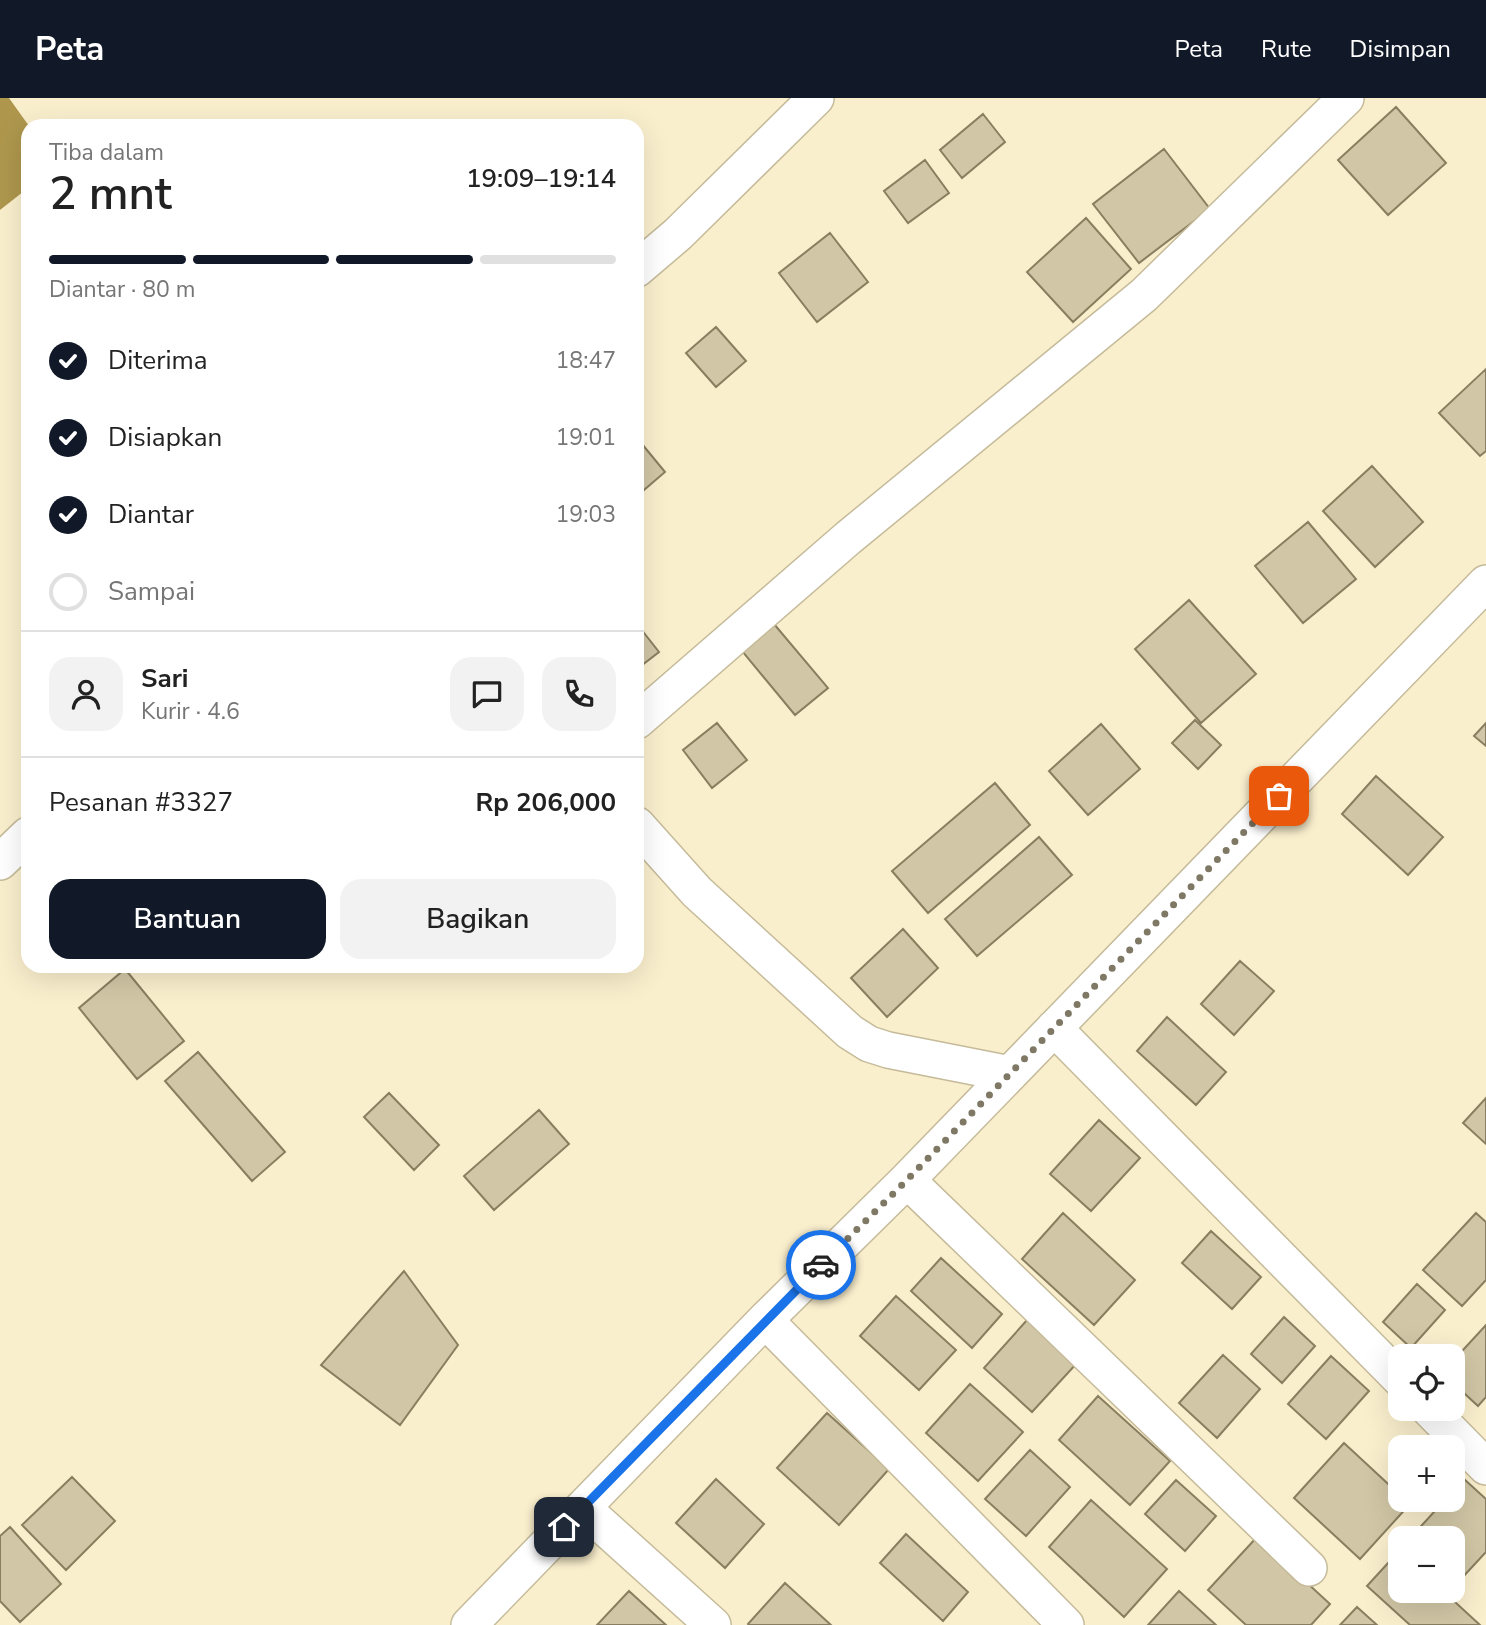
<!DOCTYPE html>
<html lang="id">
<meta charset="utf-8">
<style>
body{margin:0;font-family:"Nunito Sans",sans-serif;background:#f2f2f2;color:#222;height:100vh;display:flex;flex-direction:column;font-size:26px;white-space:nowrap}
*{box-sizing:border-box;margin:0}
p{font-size:23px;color:#767676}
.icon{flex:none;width:38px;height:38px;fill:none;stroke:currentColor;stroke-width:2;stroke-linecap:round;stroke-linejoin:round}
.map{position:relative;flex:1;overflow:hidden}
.sheet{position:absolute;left:21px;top:21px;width:623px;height:854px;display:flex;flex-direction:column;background:#fff;border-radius:21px;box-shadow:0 7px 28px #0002}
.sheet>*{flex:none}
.fabs{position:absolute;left:1388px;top:1246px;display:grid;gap:14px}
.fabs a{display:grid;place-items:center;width:77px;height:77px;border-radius:14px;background:#fff;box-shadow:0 7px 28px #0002;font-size:35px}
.pin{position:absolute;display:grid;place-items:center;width:60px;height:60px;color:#fff;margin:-30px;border-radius:14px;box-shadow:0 4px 10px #0006}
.courier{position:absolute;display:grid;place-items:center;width:70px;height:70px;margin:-35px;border:5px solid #1a73e8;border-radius:50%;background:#fff;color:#222;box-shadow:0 2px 9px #0007}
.overview em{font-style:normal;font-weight:600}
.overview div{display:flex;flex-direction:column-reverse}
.overview{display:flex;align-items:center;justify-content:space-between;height:119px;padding:0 28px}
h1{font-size:46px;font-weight:600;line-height:52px}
.bar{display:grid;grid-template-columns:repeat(4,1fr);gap:10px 7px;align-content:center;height:84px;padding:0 28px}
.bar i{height:9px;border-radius:5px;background:#e0e0e0}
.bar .active{background:#111827}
.bar p{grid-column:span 4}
.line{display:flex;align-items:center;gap:18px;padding:0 28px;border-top:2px solid #e0e0e0}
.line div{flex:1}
.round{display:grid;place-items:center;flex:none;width:74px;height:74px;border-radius:21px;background:#f2f2f2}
ol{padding:0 28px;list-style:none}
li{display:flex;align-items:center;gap:21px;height:77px}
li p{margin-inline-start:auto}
li .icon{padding:7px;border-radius:50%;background:#111827;color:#fff;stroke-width:4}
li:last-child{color:#767676}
li i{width:38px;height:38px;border:4px solid #e0e0e0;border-radius:50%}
.cta{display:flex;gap:14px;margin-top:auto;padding:14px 28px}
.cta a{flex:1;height:80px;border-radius:21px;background:#111827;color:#fff;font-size:28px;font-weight:600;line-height:80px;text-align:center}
.cta a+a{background:#f2f2f2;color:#222}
header{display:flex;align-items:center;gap:42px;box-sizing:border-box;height:98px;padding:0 35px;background:#111827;color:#fff}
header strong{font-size:33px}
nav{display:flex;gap:38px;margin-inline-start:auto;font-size:24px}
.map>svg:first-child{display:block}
</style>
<header>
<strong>Peta</strong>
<nav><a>Peta</a><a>Rute</a><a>Disimpan</a></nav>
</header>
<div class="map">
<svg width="1486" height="1527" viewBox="0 0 1486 1527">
<rect width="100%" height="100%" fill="#faefcd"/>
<!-- water -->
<path fill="#ae974d" d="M0,0H9L29,28L28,90L0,112Z"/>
<!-- building -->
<path fill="#d1c7a6" stroke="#897f60" stroke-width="2" d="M1396,9L1446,65L1388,117L1338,62Z
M983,16L1005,44L962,80L940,52Z
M1164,51L1210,111L1139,165L1093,106Z
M925,62L949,95L908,125L884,93Z
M1086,120L1131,171L1073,224L1027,174Z
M830,135L868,184L817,224L779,175Z
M716,229L746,263L716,289L686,255Z
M1486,271V353L1480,358L1439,315Z
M637,340L665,374L637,398Z
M1372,368L1423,424L1375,469L1323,413Z
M1308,424L1356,481L1303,525L1255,468Z
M1189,502L1256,576L1201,625L1135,551Z
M637,526L659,554L637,571Z
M774,526L828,590L795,617L742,553Z
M1195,622L1221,647L1198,671L1172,645Z
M717,625L747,662L712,690L683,652Z
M1486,625V648L1474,638Z
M1101,626L1140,671L1088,717L1049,673Z
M1376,678L1443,739L1408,777L1342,716Z
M995,685L1030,727L928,815L892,773Z
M1039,739L1072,777L977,858L945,821Z
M903,831L938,870L887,919L851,880Z
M1240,863L1274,893L1234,937L1201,906Z
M125,871L184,943L137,981L79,910Z
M1167,919L1226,974L1196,1007L1137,953Z
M198,954L285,1054L252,1083L165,983Z
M389,995L439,1047L414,1072L364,1019Z
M1486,1000V1046L1463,1025Z
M539,1012L569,1046L494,1112L464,1078Z
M1099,1022L1140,1060L1091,1113L1050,1076Z
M1063,1115L1135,1182L1094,1227L1022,1161Z
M1476,1115L1486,1124V1182L1462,1208L1423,1172Z
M1211,1133L1261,1179L1232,1211L1182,1165Z
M941,1160L1002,1216L972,1250L911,1193Z
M404,1173L458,1247L400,1327L321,1267Z
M1417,1186L1445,1212L1411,1250L1383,1224Z
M896,1198L956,1252L919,1292L860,1238Z
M1284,1219L1315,1248L1282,1285L1251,1256Z
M1028,1221L1077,1265L1032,1314L984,1270Z
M1486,1227V1299L1478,1308L1452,1284V1264Z
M1223,1257L1260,1291L1217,1340L1179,1305Z
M1331,1258L1369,1293L1326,1341L1288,1306Z
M970,1286L1023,1334L978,1383L926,1335Z
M1098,1298L1170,1363L1130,1407L1059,1342Z
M827,1315L889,1371L839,1427L777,1370Z
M1344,1345L1400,1397V1402H1405L1410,1406L1360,1461L1294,1400Z
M1030,1352L1070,1389L1026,1438L985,1401Z
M72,1379L115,1423L66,1472L22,1427Z
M716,1381L764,1426L725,1470L676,1425Z
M1464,1381L1486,1401V1454L1460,1482L1452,1475V1440H1414L1412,1438L1445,1402H1452V1394Z
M1176,1382L1216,1418L1185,1453L1145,1416Z
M1091,1402L1167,1471L1124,1519L1049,1449Z
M10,1429L61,1486L20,1524L0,1503V1438Z
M906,1436L968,1494L943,1523L880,1465Z
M1257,1439L1330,1506L1311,1527H1246L1208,1492Z
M1399,1453L1400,1493H1443L1480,1527H1410L1367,1488Z
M785,1485L831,1527H749L748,1526Z
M629,1493L666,1527H597Z
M1179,1493L1216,1527H1148Z
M1357,1509L1377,1527H1340Z"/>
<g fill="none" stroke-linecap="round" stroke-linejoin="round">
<!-- minor casing -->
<g stroke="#c5bb9a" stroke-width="38">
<path id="minor" d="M637,171L678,136L816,0
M637,623L848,440L1144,197L1346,0
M637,727L697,794L850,934L869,946L888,952L1010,976
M0,764L28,737
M1054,930L1400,1281
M907,1082L1309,1470
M765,1222L1066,1527
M1429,1311L1486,1369
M583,1410L713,1527
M469,1527L765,1222L907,1082L1486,485"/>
</g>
<!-- minor -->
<use href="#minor" stroke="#fff" stroke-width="35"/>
</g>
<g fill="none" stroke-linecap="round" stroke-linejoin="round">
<!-- done -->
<path stroke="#7e7864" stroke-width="7" stroke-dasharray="0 12.6" d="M821,1167L907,1082L1279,698"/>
<!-- route -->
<path stroke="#1a73e8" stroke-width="9" d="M564,1429L821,1167"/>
</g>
</svg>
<div class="fabs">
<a><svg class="icon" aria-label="locate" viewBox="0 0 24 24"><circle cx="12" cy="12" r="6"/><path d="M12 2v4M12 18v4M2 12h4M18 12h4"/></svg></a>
<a>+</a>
<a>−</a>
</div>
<div class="pin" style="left:1279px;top:698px;background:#ea580c"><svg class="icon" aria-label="bag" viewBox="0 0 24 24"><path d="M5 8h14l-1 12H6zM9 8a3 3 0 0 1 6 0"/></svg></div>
<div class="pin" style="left:564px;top:1429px;background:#1f2937"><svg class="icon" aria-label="home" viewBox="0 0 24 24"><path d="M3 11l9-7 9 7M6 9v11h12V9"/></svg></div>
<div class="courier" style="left:821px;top:1167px"><svg class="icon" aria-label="car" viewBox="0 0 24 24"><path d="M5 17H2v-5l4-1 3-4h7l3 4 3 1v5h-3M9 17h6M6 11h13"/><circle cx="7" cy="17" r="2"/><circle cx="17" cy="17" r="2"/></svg></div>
<section class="sheet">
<div class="overview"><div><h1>2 mnt</h1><p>Tiba dalam</p></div><em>19:09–19:14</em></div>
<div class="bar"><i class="active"></i><i class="active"></i><i class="active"></i><i></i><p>Diantar · 80 m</p></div>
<ol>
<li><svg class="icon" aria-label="check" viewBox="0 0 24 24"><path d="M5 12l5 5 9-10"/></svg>Diterima<p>18:47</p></li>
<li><svg class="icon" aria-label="check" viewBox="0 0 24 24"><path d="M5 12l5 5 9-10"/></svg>Disiapkan<p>19:01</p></li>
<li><svg class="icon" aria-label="check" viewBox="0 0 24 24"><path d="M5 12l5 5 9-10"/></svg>Diantar<p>19:03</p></li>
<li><i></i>Sampai</li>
</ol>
<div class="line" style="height:126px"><a class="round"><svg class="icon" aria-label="person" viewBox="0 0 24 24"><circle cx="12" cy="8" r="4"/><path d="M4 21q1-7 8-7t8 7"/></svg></a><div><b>Sari</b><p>Kurir · 4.6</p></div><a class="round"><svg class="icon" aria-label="chat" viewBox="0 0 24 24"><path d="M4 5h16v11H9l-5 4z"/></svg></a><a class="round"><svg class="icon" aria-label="phone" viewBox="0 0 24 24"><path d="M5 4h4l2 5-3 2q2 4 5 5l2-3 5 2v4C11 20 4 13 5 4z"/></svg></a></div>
<div class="line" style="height:91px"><div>Pesanan #3327</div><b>Rp 206,000</b></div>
<div class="cta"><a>Bantuan</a><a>Bagikan</a></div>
</section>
</div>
